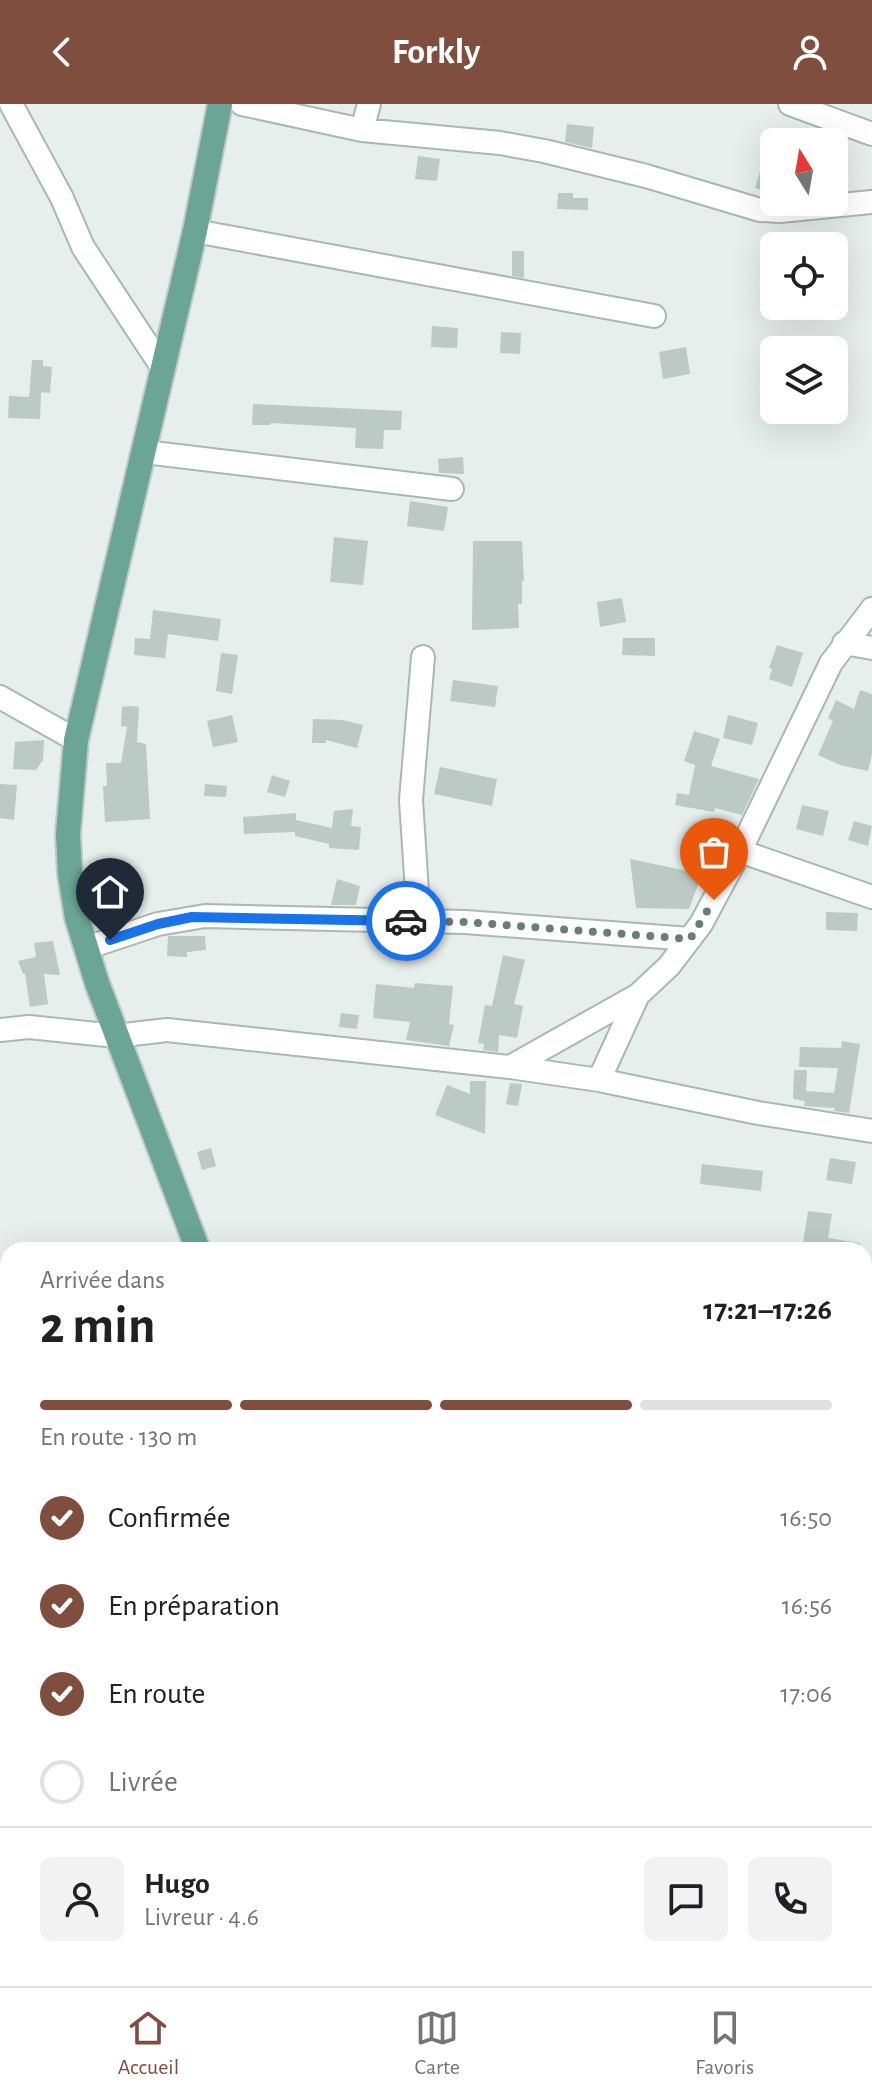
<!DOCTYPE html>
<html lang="fr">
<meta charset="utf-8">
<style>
body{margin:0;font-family:"Alegreya Sans",sans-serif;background:#f2f2f2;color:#202124;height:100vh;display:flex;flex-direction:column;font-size:30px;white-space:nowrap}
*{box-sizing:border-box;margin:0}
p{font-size:26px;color:#757577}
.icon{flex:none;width:44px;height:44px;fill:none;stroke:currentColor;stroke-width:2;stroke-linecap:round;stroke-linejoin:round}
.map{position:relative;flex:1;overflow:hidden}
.side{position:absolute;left:0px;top:1138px;width:872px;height:744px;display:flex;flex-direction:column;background:#fff;border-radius:24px 24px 0 0;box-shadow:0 8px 32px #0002}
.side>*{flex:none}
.needle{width:52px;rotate:349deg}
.tools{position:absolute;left:760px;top:24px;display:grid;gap:16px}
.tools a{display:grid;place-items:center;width:88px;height:88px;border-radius:12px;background:#fff;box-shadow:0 8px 32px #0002;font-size:40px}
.pin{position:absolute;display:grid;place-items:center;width:68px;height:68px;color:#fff;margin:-82px -34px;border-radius:50% 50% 50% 0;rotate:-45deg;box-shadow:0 0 8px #0007}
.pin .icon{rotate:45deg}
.courier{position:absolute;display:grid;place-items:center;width:80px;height:80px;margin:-40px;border:6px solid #1a73e8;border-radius:50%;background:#fff;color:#222;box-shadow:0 2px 10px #0007}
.headline em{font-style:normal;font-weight:600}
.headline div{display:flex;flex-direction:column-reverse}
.headline{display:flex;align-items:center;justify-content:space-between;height:136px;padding:0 40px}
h1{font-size:52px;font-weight:600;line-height:60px}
.bar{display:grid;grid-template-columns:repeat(4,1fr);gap:12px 8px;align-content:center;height:96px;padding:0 40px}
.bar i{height:10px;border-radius:6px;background:#e0e0e0}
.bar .selected{background:#7f4e3f}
.bar p{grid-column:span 4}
.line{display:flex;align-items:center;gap:20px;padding:0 40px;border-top:2px solid #e0e0e0}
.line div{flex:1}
.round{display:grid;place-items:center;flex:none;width:84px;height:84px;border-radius:12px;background:#f2f2f2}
ol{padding:0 40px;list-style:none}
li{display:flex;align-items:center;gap:24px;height:88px}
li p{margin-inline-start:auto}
li .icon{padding:8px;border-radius:50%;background:#7f4e3f;color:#fff;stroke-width:4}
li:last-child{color:#757577}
li i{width:44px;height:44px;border:4px solid #e0e0e0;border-radius:50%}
header{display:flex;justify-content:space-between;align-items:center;height:104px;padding:0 40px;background:#7f4e3f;color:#fff;font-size:36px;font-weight:600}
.menu{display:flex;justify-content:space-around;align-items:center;height:112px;border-top:2px solid #e0e0e0;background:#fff;font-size:22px;color:#757577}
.menu a{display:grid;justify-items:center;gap:4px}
.menu .selected{color:#7f4e3f}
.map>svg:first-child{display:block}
</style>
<header><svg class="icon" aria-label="back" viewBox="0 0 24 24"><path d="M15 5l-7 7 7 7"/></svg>Forkly<svg class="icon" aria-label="person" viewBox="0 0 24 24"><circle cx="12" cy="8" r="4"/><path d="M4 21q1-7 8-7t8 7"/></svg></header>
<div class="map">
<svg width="872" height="1882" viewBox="0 0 872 1882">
<rect width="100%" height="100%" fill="#e6efeb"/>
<!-- building -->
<path fill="#bbcac4" d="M567,20L594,23L592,44L565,38Z
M771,32L774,33V90L755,84Z
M418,52L440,55L437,77L415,75Z
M558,89H573V94H588V106L557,105Z
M512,147H524V174L512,172Z
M432,222L458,224L457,244L431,243Z
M501,228L521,229L520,250L500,249Z
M686,243L690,270L663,275L659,248Z
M32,256H43V262L52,263L50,289L41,288L40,315L8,314L9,292L29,293Z
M253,300L402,307L401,326H384L383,345L355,344L356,324L271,319L270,321H252Z
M463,353L464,370L439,369L438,355Z
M410,397L448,403L444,427L407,422Z
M334,433L368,437L363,481L330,478Z
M473,437H522L524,477H522V500H518L519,524L472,526Z
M622,494L626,518L600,523L597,498Z
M153,506L221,515L218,537L168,530L165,554L134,551L135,534L150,535Z
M623,534H655V552L622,551Z
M777,541L803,549L792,583L769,575L772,565L769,564Z
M221,549L238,551L232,590L216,587Z
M453,576L498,582L495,603L450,597Z
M860,586L872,590V650L868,667L840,661L818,651L833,617L828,614L836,596L854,605Z
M130,602L139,603L137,638L146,640L150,715L105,718L103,682H107L106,659H121L127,623L121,622L122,603Z
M232,611L238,638L213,643L207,617Z
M728,611L758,619L752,641L723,634Z
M313,615L342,616L363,621L357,644L326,636V639H312Z
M694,627L720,635L711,662L759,675L742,711L715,704L714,708L675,701L677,689L689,691L695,661L684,657Z
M44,636L43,656L36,666L13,665L15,638Z
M440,663L497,675L492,702L434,690Z
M272,671L290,677L285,693L267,688Z
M0,680L17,681L14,716L0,714Z
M205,680L227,682L226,693L204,692Z
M802,701L829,707L823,732L796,725Z
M353,705L351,722L361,723L359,746L329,744V740L295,732V728L244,730L243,713L296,709V716L332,724L334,707Z
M854,717L872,722L868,742L848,736Z
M630,755L702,770L689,805L636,804Z
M337,775L360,782L356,801H331Z
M117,782L120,795L106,797L103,785Z
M826,808L858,809L857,827L826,826Z
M168,832H205L206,846L187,848V853L167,852Z
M53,837L60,871L44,870L48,900L30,903L25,870H23L18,857L36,853L34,839Z
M503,851L525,856L514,900L523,902L517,934L499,931L498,948L483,946L484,940L478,939L485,901L492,902Z
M415,879L453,882L449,920L454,921L449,942L406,936L410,918L373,914L376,880L414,884Z
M341,909L359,911L357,925L339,923Z
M842,937L860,940L849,1009L834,1007L835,1004L804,1002L805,997L793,995L794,966H807L806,987L834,989L838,964L799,963L800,943L841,944Z
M470,977H486L485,1030L435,1011L447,981L470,990Z
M510,979L522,980L518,1002L506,1000Z
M211,1044L216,1062L202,1066L197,1048Z
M830,1054L856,1058L852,1080L826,1076Z
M702,1060L763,1067L761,1087L700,1080Z
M808,1107L832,1110L828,1134L860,1139V1146H802Z"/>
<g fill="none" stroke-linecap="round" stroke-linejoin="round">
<!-- minor casing -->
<g stroke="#a8b8b2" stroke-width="26">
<path id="minor" d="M11,0L62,94L83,143L162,263
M242,0L362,26L500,39L544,47L646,72L760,106L780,107L872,98
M790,0L872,30
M362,26L369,0
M195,127L654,212
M145,348L452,385
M844,539L872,544
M0,593L76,636
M740,747L872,793
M419,818L411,696L423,553
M86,844L158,820L205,812L465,818L690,835
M0,926L29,923L116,932L167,926L510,963L599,976L758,1009L872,1027
M510,963L638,891L669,862L701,820L740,747L831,559L872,505
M599,976L638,891
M864,1399L872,1384
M864,1433L872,1431
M864,1483L872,1523
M864,1565L872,1563
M864,1716L872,1714
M0,1791L8,1786
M120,1874L121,1882
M268,1882V1874
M449,1882L470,1877"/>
</g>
<!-- major casing -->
<g stroke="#c2cac8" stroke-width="28">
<path id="major" d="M198,1146L97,879L77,814L70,770L68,730L76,636L195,127L220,0
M469,1874L472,1882"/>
</g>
<!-- minor -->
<use href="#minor" stroke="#fff" stroke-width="22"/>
<!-- major -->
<use href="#major" stroke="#6aa596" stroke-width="24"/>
</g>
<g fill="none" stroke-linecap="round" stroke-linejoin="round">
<!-- done -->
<path stroke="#687f78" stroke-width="8" stroke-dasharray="0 14.4" d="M406,817L465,818L690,835L714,796"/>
<!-- route -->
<path stroke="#1a73e8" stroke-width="10" d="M110,836L158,820L192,813L406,817"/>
</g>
</svg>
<div class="tools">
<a><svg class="needle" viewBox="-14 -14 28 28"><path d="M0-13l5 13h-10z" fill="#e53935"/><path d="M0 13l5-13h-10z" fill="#757577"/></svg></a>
<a><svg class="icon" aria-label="locate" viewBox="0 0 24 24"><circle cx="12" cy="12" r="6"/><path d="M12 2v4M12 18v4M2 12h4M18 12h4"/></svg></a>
<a><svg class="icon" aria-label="layers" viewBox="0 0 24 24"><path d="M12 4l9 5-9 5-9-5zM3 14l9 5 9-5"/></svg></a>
</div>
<div class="pin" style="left:714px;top:796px;background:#ea580c"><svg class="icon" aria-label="bag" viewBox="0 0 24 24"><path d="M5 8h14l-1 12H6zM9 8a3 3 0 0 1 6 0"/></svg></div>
<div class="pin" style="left:110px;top:836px;background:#1f2937"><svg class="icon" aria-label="home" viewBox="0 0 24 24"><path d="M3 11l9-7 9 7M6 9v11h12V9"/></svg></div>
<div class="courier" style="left:406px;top:817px"><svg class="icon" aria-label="car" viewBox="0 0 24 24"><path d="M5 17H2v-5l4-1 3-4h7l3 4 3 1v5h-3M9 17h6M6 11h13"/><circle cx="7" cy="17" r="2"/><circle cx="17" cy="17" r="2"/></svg></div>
<section class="side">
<div class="headline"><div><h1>2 min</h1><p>Arrivée dans</p></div><em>17:21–17:26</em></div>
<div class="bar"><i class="selected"></i><i class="selected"></i><i class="selected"></i><i></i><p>En route · 130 m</p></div>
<ol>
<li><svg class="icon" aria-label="check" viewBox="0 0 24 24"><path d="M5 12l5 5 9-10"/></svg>Confirmée<p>16:50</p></li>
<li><svg class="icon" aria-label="check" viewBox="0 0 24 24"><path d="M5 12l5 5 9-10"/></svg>En préparation<p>16:56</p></li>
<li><svg class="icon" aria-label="check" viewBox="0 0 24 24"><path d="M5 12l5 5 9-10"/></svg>En route<p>17:06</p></li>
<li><i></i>Livrée</li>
</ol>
<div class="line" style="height:144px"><a class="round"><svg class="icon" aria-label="person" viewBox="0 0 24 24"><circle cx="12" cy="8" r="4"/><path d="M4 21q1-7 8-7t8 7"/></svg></a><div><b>Hugo</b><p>Livreur · 4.6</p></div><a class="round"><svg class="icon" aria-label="chat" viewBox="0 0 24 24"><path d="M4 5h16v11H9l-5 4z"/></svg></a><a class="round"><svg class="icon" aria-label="phone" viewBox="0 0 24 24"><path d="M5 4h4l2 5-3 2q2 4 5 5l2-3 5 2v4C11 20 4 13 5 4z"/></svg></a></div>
</section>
</div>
<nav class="menu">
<a class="selected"><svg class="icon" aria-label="home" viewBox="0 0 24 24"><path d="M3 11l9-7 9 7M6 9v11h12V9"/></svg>Accueil</a>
<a><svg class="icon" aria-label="map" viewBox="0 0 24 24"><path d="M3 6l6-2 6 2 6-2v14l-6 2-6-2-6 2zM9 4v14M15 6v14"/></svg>Carte</a>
<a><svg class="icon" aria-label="saved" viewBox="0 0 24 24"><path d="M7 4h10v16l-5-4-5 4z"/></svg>Favoris</a>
</nav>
